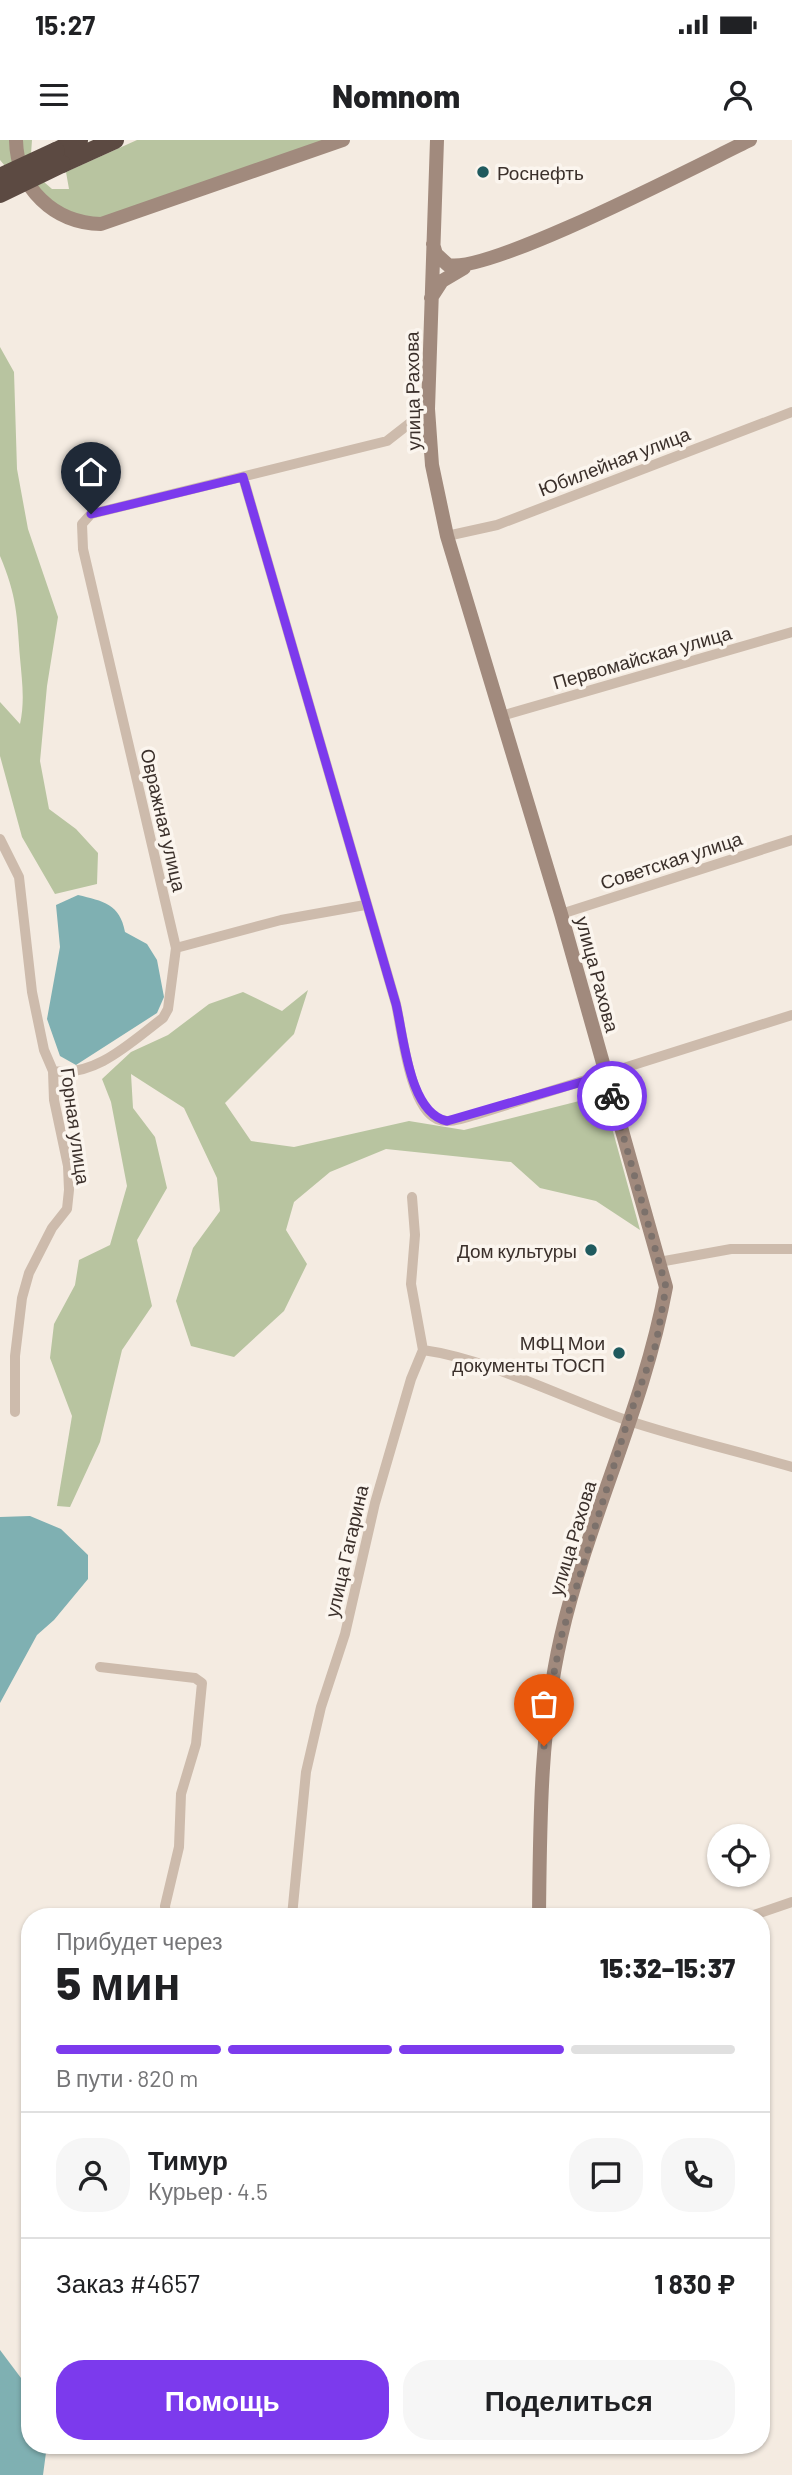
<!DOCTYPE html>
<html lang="ru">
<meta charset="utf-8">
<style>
body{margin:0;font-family:Barlow,sans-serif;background:#f6f6f6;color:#202124;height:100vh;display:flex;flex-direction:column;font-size:26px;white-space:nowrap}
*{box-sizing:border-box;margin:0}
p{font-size:23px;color:#757577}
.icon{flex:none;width:38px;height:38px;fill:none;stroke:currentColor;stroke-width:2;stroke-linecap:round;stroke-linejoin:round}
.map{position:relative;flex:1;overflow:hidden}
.details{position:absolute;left:21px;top:1768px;width:749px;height:546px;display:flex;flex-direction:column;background:#fff;border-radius:28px;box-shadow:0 2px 5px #0004}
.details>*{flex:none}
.fabs{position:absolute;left:707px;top:1684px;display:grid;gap:14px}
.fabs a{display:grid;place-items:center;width:63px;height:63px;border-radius:50%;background:#fff;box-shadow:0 2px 5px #0004;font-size:35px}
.pin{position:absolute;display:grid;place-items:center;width:60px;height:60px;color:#fff;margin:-72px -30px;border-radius:50% 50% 50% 0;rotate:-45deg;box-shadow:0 0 7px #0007}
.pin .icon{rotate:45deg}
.courier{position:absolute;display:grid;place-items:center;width:70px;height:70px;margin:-35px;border:5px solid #7c3aed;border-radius:50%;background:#fff;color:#222;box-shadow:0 2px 9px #0007}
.overview em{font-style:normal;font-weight:800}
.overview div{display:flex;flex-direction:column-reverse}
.overview{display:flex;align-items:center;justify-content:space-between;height:119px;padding:0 35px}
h1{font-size:46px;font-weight:800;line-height:52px}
.bar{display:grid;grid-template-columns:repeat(4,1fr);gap:10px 7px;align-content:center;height:84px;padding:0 35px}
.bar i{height:9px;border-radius:5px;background:#e0e0e0}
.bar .current{background:#7c3aed}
.bar p{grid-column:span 4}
.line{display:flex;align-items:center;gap:18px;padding:0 35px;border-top:2px solid #e0e0e0}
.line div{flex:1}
.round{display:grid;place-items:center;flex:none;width:74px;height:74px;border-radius:28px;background:#f6f6f6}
.primary-button{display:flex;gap:14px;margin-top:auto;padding:14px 35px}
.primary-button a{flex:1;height:80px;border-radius:28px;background:#7c3aed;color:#fff;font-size:28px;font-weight:800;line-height:80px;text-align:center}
.primary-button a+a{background:#f6f6f6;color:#202124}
.status{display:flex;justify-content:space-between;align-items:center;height:49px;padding:0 35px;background:#fff;direction:ltr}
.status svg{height:19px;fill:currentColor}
header{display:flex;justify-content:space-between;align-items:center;height:91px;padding:0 35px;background:#fff;font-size:32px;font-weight:800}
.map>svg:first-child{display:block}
</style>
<div class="status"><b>15:27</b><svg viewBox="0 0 49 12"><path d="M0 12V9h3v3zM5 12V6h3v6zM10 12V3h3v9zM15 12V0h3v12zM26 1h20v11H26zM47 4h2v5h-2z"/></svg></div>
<header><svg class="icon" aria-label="menu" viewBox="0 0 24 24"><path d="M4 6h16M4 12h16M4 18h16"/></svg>Nomnom<svg class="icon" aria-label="person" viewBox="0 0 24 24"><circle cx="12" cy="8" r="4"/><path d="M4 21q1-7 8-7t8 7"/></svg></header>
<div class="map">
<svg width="792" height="2335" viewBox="0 0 792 2335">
<rect width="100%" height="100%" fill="#f4ebe1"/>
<!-- green -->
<path fill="#b8c4a0" d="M0,0H32L31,14L5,26L0,20Z
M137,0H331L112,77C76,79 61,72 37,46L44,42L52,49H69L66,32Z
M0,207L14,232L17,329L28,389L58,477L47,546L40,621L49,669L76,689L98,713L97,744L55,754L22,697L0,616V562L20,584C25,561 22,541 20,518C17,476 17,456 0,416Z
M308,850L294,894L225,963L251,1001L294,1007L409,981L464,990L603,955L640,1090L596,1061L540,1048L511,1022L386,1009L330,1032L294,1062L286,1090L307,1124L284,1171L234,1217L191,1206L176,1161L193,1108L220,1071L217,1038L184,968L131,934L133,968L155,997L167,1048L137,1100L152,1166L122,1210L100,1302L70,1367L57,1366L72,1276L50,1218L54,1184L75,1145L79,1120L110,1105L127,1046L111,962L102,939L131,912L168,895L209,864L243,852L282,871Z"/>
<!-- water -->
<path fill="#7fb0b2" d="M78,755C103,761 120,764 125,792L147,804L157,820L164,857L157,873L76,925L60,916L47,879L60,807L56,765Z
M30,1376L61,1389L88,1415V1439L54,1480L37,1495L0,1563V1377Z
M0,2210L30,2250V2305H47L43,2335H0Z"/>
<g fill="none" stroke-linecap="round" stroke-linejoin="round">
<!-- street -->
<path stroke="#cdbbac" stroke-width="10" d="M243,337L396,864C402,891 410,968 437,979C449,984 464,978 475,975L792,875
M447,396L497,385L792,272
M501,576L792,492
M0,699L19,737L32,852L44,910L53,931L54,960L68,1026L69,1050L67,1069L52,1088L29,1133L22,1158L15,1216V1272
M365,765L281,780L176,808L83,409L82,384L91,374L387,301L428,269
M561,774L792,700
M53,931C95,938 131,902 163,878L168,869L176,808
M659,1122L731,1109H792
M423,1210C488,1219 563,1258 626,1280C680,1298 737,1311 792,1327
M100,1527L195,1538L202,1543L196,1604L181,1654L179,1707L165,1766L166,1776
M292,1776L306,1632L321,1567L345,1494L375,1363L411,1239L423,1210L411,1144L415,1095L412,1057
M751,1776L792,1762"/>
<!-- secondary -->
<path stroke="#a18a7d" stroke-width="14" d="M16,0C17,48 54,83 101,84L343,0
M437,0L428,269L432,325L447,396L561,774L666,1147C644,1267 588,1378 561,1497C540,1589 540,1682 539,1776
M433,104L436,114L448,125C490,134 700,24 750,0
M431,158L442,141L464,128"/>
<!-- highway -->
<path stroke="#5c4a42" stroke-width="18" d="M56,11L79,0
M62,24L115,0"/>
<!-- highway-bridge -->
<path stroke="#5c4a42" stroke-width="18" d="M0,37L56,11
M0,54L62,24"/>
</g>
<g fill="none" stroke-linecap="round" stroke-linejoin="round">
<!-- done -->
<path stroke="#7c716b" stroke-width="7" stroke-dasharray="0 12.6" d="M544,1606L546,1572L562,1494L628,1280L656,1204L666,1147L612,956"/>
<!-- route -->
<path stroke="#7c3aed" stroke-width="9" d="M91,374L243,337L396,864C404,897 409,973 447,981L606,935L612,956"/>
</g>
<!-- markers -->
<g fill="#1f5a5e" stroke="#fbf5ee" stroke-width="2.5">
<circle cx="483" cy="32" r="7"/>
<circle cx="591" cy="1110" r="7"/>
<circle cx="619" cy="1213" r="7"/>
</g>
<g text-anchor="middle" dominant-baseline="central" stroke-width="7" stroke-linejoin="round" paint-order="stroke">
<!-- poi labels -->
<g font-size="19" fill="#3b302b" stroke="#fbf5ee" text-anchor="end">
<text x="497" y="32" text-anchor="start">Роснефть</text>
<text x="577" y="1110">Дом культуры</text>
<text x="605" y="1202">МФЦ Мои<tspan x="605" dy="22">документы ТОСП</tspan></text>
</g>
<!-- street labels -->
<g font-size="19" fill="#3b302b" stroke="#fbf5ee">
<text transform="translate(412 251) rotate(-91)">улица Рахова</text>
<text transform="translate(614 321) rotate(-21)">Юбилейная улица</text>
<text transform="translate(642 517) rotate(-16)">Первомайская улица</text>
<text transform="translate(164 680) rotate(77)">Овражная улица</text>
<text transform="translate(671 720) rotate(-18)">Советская улица</text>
<text transform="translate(598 834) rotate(75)">улица Рахова</text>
<text transform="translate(76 986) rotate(82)">Горная улица</text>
<text transform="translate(572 1398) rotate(-73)">улица Рахова</text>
<text transform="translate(346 1411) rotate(-77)">улица Гагарина</text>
</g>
</g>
</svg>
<div class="fabs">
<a><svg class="icon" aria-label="locate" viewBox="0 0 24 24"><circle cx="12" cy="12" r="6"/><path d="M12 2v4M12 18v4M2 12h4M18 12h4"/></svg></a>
</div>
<div class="pin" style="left:544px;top:1606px;background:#ea580c"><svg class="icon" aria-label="bag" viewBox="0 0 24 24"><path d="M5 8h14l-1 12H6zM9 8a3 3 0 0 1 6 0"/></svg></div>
<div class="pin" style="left:91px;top:374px;background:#1f2937"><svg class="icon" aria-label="home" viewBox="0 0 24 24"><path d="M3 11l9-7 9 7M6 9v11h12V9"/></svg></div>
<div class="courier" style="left:612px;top:956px"><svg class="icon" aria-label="bike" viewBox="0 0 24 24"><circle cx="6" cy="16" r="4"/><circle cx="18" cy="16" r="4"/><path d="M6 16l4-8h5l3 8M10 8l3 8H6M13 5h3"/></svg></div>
<section class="details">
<div class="overview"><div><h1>5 мин</h1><p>Прибудет через</p></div><em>15:32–15:37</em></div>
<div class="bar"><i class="current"></i><i class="current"></i><i class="current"></i><i></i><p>В пути · 820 m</p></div>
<div class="line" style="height:126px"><a class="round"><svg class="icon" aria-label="person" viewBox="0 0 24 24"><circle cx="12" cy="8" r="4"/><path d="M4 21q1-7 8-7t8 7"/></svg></a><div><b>Тимур</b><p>Курьер · 4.5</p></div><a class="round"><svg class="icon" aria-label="chat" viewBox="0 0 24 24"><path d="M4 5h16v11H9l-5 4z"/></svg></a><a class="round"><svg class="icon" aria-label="phone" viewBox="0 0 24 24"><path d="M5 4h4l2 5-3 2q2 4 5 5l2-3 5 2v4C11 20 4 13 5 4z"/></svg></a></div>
<div class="line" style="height:91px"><div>Заказ #4657</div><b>1 830 ₽</b></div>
<div class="primary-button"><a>Помощь</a><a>Поделиться</a></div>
</section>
</div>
